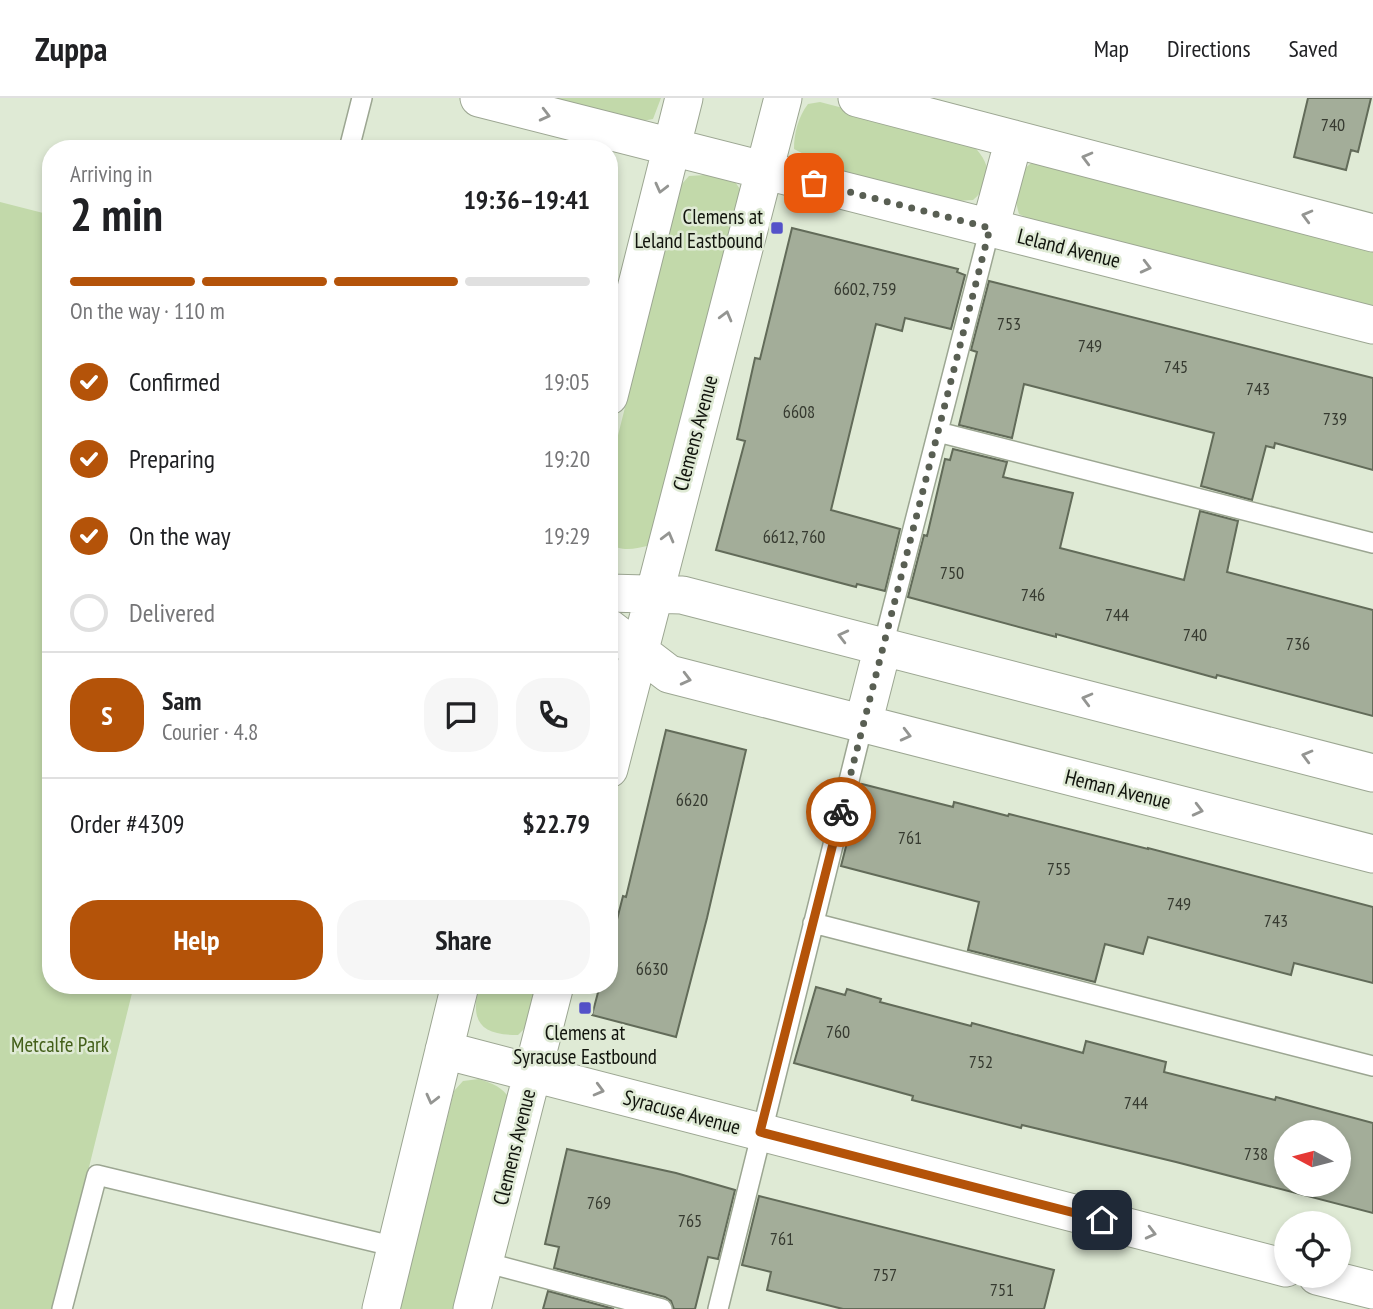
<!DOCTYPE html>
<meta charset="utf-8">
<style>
body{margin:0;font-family:"PT Sans Narrow",sans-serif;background:#f6f6f6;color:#202124;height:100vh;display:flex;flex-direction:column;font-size:26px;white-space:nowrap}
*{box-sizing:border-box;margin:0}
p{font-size:23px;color:#757577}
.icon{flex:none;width:38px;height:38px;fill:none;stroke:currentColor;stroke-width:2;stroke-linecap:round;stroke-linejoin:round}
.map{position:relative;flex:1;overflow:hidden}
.panel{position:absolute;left:42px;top:42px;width:576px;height:854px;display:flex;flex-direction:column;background:#fff;border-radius:28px;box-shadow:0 4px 10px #0003}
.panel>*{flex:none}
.needle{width:46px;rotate:277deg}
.fabs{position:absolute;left:1274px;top:1022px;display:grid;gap:14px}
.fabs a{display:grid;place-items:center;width:77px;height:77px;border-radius:50%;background:#fff;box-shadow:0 4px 10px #0003;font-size:35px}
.pin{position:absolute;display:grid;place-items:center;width:60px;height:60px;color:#fff;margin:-30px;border-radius:14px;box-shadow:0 4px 10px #0006}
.courier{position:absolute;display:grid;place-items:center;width:70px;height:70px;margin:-35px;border:5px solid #b45309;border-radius:50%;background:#fff;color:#222;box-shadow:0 2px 9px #0007}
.head em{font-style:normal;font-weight:800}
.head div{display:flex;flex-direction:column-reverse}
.head{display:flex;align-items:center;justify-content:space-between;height:119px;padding:0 28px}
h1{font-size:46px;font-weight:800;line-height:52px}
.bar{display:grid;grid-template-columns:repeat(4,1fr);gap:10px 7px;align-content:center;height:84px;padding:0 28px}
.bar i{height:9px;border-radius:5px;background:#e0e0e0}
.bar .active{background:#b45309}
.bar p{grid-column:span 4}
.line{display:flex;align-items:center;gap:18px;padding:0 28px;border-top:2px solid #e0e0e0}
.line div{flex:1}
.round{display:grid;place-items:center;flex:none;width:74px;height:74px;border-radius:28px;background:#f6f6f6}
ol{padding:0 28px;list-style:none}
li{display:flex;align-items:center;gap:21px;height:77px}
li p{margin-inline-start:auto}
li .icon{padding:7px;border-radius:50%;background:#b45309;color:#fff;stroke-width:4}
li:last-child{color:#757577}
li i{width:38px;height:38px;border:4px solid #e0e0e0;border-radius:50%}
.primary-button{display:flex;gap:14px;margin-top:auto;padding:14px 28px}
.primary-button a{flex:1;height:80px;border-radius:28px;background:#b45309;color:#fff;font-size:28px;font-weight:800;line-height:80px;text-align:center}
.primary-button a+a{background:#f6f6f6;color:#202124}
header{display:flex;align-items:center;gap:42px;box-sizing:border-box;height:98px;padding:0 35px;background:#fff;border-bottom:2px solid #e0e0e0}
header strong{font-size:33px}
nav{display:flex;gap:38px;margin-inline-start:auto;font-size:24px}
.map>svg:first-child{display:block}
</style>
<header>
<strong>Zuppa</strong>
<nav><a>Map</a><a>Directions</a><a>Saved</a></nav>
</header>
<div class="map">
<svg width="1373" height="1211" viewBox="0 0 1373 1211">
<rect width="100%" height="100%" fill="#dfead5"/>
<!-- green -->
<path fill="#c2d9aa" d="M553,0H661L653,21L642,23Z
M820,4L969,43C989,63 997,81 973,102L957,103L831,70L794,51C794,36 798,19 808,6Z
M1033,64L1373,146V211L1036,124L1019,116C1013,96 1014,76 1033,64Z
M705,77L735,84L740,91V103L654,437L647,448C635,451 620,454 609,445V373L681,87L689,78Z
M0,104L51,117V887H134L54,1211H0Z
M479,887H539L529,926L518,937C480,937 470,924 479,887Z
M479,981C494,986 503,989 511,1003L459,1211H400L454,993L463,983Z"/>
<!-- building -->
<path fill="#a3ad99" stroke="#626b59" stroke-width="2" fill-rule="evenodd" d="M1308,0H1371L1358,54L1351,52L1346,72L1294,59Z
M792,130L958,171L957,174L965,177L951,231L905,220L902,233L876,226L831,412L900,431L885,493L857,486L856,489L716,452L745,343L737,341L755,260L760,261Z
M989,183L1373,280V372L1275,345L1274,350L1266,348L1252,402L1201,388L1214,335L1024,286L1012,340L959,327L977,254L971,252Z
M953,351L1007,364L1003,379L1073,395L1060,450L1184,482L1200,413L1238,423L1227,474L1373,512V618L1217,577L1216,580L1056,536V539L908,499L924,437L927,438L945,361L950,362Z
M666,632L746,652L707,820L676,939L592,917L600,887H609V853L623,798L626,799Z
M862,686L953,709L954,704L1008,718L1009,716L1148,751V750L1373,809V885L1294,865L1291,877L1148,839L1143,856L1105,846L1095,884L968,852L979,804L841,768Z
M816,889L845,897L847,891L881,901L880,904L971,928L972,925L1083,955L1086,943L1166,964L1164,974L1275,1002L1276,999L1373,1025V1115L1176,1064L1022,1027L1021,1030L912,1002L913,998L794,965ZM1286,1034H1339V1087H1286Z
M567,1051L676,1075L735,1092L718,1161L708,1159L695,1211H674L671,1203L665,1199L554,1170L559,1149L545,1146Z
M759,1098L1054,1172L1044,1211H843L767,1192L771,1174L742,1167Z
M548,1193L614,1211H543Z"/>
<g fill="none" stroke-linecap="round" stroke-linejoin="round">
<!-- lane casing -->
<g stroke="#9ca692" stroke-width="22">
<path id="lane" d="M349,51L362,0
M938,334L1373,445
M883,548L990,130
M813,825L1373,968
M484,1164L662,1211
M62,1211L97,1077L396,1149
M718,1211L863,626"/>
</g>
<!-- street casing -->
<g stroke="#9ca692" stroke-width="39">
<path id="street" d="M479,0L1373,227
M857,0L1373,135
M990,130L1014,41
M609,298L684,0
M609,495L682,497L1373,675
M609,530L669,576L1373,756
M863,626L883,548
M609,671L783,0
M444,952L1286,1170
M1317,1178L1373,1192
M381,1211L460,887
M472,1211L555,887"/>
</g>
<!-- lane -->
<use href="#lane" stroke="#fff" stroke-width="19"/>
<!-- street -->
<use href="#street" stroke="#fff" stroke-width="37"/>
</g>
<!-- one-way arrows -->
<defs><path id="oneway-chevron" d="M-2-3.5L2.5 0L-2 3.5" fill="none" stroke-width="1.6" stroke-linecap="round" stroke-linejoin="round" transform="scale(1.75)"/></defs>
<g stroke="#949592">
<use href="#oneway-chevron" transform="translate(545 17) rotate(14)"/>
<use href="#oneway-chevron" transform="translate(1087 60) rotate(-165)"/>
<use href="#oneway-chevron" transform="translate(661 90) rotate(104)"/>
<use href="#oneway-chevron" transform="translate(1307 118) rotate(-165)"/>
<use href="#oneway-chevron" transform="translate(1146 169) rotate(14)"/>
<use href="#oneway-chevron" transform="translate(726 218) rotate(-75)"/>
<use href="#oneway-chevron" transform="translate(668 439) rotate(-75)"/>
<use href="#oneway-chevron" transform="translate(843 538) rotate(-166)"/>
<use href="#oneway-chevron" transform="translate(686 581) rotate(14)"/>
<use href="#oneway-chevron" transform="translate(1087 601) rotate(-165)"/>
<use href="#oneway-chevron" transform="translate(906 637) rotate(14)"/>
<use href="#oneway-chevron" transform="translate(1307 658) rotate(-165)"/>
<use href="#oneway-chevron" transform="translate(1198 712) rotate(14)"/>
<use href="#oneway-chevron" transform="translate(599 992) rotate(15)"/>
<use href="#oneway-chevron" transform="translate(432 1001) rotate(104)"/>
<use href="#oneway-chevron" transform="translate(1151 1135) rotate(14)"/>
</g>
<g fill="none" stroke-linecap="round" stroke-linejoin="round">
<!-- done -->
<path stroke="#595f53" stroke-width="7" stroke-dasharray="0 12.6" d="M814,85L990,130L841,714"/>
<!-- route -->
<path stroke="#b45309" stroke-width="9" d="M841,714L760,1034L1102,1122"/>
</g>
<!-- markers -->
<g fill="#5452c9" stroke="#dfead5" stroke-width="2.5">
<rect x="770" y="123" width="14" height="14" rx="3.5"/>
<rect x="578" y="903" width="14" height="14" rx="3.5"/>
</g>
<g text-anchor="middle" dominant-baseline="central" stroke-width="5" stroke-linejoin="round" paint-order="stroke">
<!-- number labels -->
<g font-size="18" fill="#363a30">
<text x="1333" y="26">740</text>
<text x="865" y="190">6602, 759</text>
<text x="1009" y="225">753</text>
<text x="1090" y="247">749</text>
<text x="1176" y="268">745</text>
<text x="1258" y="290">743</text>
<text x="799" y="313">6608</text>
<text x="1335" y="320">739</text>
<text x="794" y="438">6612, 760</text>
<text x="952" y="474">750</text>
<text x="1033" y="496">746</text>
<text x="1117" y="516">744</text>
<text x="1195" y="536">740</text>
<text x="1298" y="545">736</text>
<text x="692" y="701">6620</text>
<text x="910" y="739">761</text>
<text x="1059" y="770">755</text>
<text x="1179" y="805">749</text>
<text x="1276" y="822">743</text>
<text x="652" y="870">6630</text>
<text x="838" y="933">760</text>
<text x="981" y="963">752</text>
<text x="1136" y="1004">744</text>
<text x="1256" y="1055">738</text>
<text x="599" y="1104">769</text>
<text x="690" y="1122">765</text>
<text x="782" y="1140">761</text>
<text x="885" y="1176">757</text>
<text x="1002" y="1191">751</text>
</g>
<!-- poi labels -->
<g font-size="21" fill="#11140d" stroke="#dfead5" text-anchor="end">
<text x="763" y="118">Clemens at<tspan x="763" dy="24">Leland Eastbound</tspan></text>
<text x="585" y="934" text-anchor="middle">Clemens at<tspan x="585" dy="24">Syracuse Eastbound</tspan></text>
</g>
<!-- street labels -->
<g font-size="21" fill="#11140d" stroke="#dfead5">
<text transform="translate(1069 150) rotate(14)">Leland Avenue</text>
<text transform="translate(695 335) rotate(-75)">Clemens Avenue</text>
<text transform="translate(1118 691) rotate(14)">Heman Avenue</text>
<text transform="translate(682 1014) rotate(15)">Syracuse Avenue</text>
<text transform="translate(514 1049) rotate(-76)">Clemens Avenue</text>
</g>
<!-- park labels -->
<g font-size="21" fill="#435f19" stroke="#dfead5">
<text x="60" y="946">Metcalfe Park</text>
</g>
</g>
</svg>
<div class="fabs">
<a><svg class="needle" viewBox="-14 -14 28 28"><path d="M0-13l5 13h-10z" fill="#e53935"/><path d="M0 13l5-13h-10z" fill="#757577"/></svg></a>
<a><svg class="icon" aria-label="locate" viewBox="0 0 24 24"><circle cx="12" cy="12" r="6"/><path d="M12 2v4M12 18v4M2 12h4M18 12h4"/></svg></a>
</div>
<div class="pin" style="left:814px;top:85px;background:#ea580c"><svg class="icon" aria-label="bag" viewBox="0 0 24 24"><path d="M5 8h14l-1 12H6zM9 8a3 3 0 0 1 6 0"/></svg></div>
<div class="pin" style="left:1102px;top:1122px;background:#1f2937"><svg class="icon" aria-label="home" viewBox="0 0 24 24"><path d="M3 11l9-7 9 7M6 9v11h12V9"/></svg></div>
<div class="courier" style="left:841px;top:714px"><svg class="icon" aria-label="bike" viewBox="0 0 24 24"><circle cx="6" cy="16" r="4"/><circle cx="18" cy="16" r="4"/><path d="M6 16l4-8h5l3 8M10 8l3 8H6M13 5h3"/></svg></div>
<section class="panel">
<div class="head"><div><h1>2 min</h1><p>Arriving in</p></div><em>19:36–19:41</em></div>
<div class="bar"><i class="active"></i><i class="active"></i><i class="active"></i><i></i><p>On the way · 110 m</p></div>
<ol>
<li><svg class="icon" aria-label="check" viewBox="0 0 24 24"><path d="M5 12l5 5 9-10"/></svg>Confirmed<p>19:05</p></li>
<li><svg class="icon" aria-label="check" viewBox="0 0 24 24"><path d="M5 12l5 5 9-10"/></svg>Preparing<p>19:20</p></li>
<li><svg class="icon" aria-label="check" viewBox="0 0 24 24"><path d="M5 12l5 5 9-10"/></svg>On the way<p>19:29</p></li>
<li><i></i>Delivered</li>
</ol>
<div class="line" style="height:126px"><b class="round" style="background:#b45309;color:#fff">S</b><div><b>Sam</b><p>Courier · 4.8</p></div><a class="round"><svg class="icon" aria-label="chat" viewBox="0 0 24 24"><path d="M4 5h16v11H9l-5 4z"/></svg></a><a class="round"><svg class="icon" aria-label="phone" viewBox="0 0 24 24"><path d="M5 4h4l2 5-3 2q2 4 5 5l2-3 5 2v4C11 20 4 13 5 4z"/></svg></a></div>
<div class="line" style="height:91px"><div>Order #4309</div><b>$22.79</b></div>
<div class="primary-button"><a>Help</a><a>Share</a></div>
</section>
</div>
